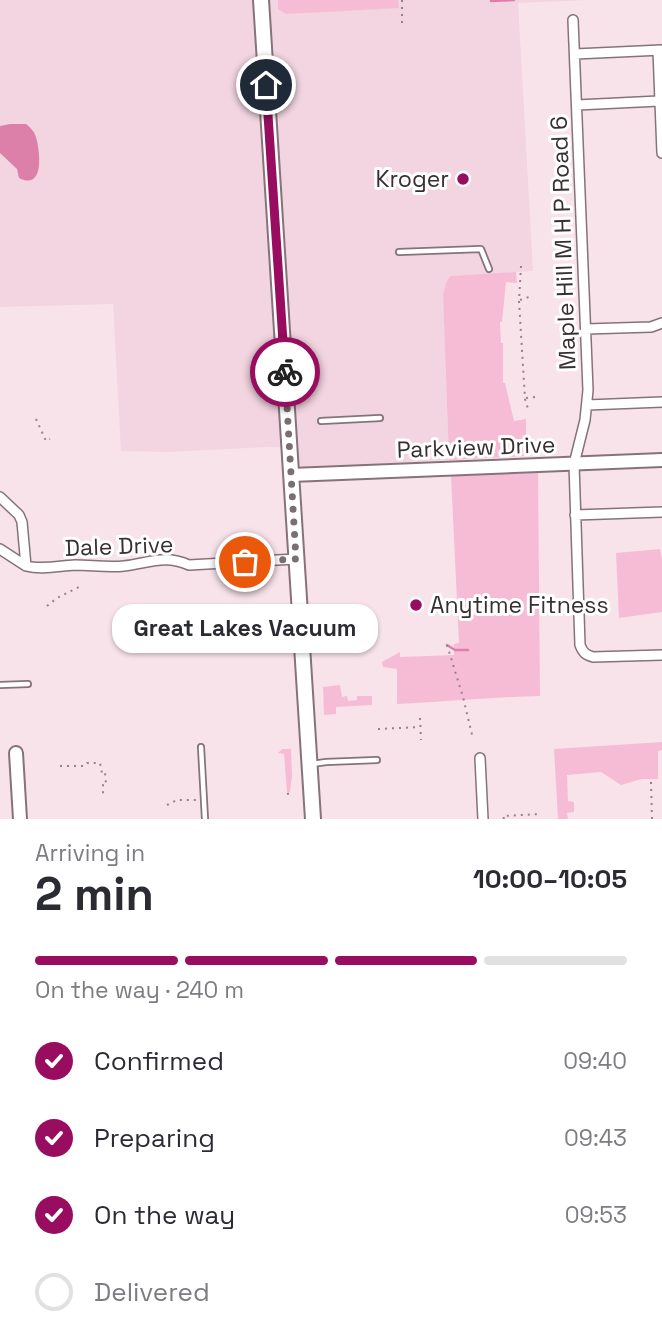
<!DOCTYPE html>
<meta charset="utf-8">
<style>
body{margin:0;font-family:"Space Grotesk",sans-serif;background:#f7f7f7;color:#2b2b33;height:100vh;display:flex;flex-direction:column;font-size:26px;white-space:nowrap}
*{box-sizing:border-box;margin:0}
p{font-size:23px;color:#7c7c81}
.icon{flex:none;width:38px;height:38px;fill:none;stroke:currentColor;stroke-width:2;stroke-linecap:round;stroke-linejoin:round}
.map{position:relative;height:819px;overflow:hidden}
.drawer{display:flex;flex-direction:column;background:#fff;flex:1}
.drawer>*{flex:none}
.pin{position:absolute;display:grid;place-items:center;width:60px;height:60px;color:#fff;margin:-30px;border:4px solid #fff;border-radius:50%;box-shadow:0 2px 7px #0007}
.courier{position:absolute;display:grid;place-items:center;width:70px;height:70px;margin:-35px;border:5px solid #980d60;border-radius:50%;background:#fff;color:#222;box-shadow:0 2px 9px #0007}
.bubble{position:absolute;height:49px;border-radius:21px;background:#fff;box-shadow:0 2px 5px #0004;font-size:23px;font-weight:700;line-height:49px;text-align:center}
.overview em{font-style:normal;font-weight:700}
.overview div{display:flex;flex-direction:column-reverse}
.overview{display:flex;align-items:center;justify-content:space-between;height:119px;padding:0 35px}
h1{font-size:46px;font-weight:700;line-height:52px}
.bar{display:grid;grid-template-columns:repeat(4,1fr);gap:10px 7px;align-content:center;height:84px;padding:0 35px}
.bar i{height:9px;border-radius:5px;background:#e1e1e2}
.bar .selected{background:#980d60}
.bar p{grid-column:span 4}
ol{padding:0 35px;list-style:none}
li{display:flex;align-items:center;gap:21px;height:77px}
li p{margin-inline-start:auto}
li .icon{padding:7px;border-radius:50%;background:#980d60;color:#fff;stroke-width:4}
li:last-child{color:#7c7c81}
li i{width:38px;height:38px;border:4px solid #e1e1e2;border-radius:50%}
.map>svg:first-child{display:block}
</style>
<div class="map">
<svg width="662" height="819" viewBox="0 0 662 819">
<rect width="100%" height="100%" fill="#f8e3eb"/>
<!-- built -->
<path fill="#f2d5e0" d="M0,0H278L279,9L399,8L398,0H589L518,3L533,271L450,276L443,295L449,460L297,468L296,448L268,447L169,452L121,451L113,304L0,307Z"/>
<!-- green -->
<path fill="#f7bcd5" d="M278,0H398L399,8L286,14L278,9Z
M516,272L517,283L506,282L502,322H500L501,343H503V383H505L514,421L526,419V456L449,460L443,295L446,283L450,276Z
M538,473L540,696C493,697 445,702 397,704V669L383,667L382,662L400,652V657L454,655V644L459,643L451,476Z
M660,549L662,560V612L619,618L616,553Z
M340,685L342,697L347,696L348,701L357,700V696H372V705L336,707V714L324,715L323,687Z
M662,742V750L658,751V779H642L621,785L601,772L567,775L568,801L574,802V812L567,813L568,819H558L554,749Z
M282,749H291L292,776L290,792H287L284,754L278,753Z"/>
<!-- water -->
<path fill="#dc80aa" d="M10,124H26C30,127 34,131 36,137C40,151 45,191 19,178L17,169L0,153V126Z"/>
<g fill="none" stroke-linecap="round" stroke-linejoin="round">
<!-- stream -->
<path stroke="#dc80aa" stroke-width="2.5" d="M491,1L514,0
M447,645L455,650H468"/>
<!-- lane casing -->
<g stroke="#86737a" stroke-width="8">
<path id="lane" d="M399,252L481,249L489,269
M321,421L380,418
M0,685L28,684
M201,747L205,819
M312,764L326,762L377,760"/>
</g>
<!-- street casing -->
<g stroke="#86737a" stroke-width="12">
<path id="street" d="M573,20L588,390L585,420L574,464L580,645C583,653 586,655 593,657L662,655
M658,50L662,153
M575,54L662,50
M577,105L659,101
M586,329L651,327L662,323
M587,405L662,402
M0,497L19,515L22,522L26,566C42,570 58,566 75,565C91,565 108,568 124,566C149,563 165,554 189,565L296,559
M575,515L662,512
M0,549L26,566
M480,758L483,819"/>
</g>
<!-- secondary casing -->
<g stroke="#86737a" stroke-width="16">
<path id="secondary" d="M291,475L662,460
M16,753L20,819"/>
</g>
<!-- primary casing -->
<g stroke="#86737a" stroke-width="18">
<path id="primary" d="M261,0L313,819"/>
</g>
<!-- path -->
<path stroke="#928389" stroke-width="2" stroke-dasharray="2 5" stroke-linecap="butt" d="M402,0V23
M521,266L519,301L525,399L529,412
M520,300L529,297
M526,398L535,397
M36,419L46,441L50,439
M47,606L57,598L81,586
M447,645L463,697L473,739
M420,718L421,740
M378,729L420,727
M60,766H84L87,763H100L102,773L105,772L106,784H103V794
M651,782L652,819
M287,794L291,793
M167,805L177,800H196
M504,819L503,816L541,814"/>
<!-- lane -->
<use href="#lane" stroke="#fff" stroke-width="4.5"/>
<!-- street -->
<use href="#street" stroke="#fff" stroke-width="9"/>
<!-- secondary -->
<use href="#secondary" stroke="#fff" stroke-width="12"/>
<!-- primary -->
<use href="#primary" stroke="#fff" stroke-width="14"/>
</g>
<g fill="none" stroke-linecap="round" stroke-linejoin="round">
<!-- done -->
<path stroke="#7b6e73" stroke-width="7" stroke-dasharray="0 12.6" d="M245,562L296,559L285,372"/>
<!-- route -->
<path stroke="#980d60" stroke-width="9" d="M266,85L285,372"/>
</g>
<!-- markers -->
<g fill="#980d60" stroke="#fff" stroke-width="2.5">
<circle cx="463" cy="179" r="7"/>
<circle cx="416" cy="605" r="7"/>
</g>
<g text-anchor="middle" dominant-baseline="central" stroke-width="6" stroke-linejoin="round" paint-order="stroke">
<!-- poi labels -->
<g font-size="23" fill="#382f33" stroke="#fff" text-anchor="end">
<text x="449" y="179">Kroger</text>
<text x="430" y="605" text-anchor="start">Anytime Fitness</text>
</g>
<!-- street labels -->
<g font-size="23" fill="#382f33" stroke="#fff">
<text transform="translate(563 243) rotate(-92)">Maple Hill M H P Road 6</text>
<text transform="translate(476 447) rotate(-2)">Parkview Drive</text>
<text transform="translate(119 546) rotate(-2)">Dale Drive</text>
</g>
</g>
</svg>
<div class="pin" style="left:245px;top:562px;background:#ea580c"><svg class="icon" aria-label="bag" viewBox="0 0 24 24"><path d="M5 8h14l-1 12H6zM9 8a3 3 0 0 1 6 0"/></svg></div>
<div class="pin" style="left:266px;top:85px;background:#1f2937"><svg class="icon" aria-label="home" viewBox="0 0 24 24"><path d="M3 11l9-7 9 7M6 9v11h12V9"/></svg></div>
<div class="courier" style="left:285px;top:372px"><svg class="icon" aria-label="bike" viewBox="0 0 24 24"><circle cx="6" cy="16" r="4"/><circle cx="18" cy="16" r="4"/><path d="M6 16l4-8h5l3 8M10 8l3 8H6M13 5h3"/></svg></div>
<div class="bubble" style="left:112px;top:604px;width:266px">Great Lakes Vacuum</div>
</div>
<section class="drawer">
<div class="overview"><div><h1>2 min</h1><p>Arriving in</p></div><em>10:00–10:05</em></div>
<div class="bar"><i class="selected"></i><i class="selected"></i><i class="selected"></i><i></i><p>On the way · 240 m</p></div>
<ol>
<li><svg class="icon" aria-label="check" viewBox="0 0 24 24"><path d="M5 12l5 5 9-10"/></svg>Confirmed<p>09:40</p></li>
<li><svg class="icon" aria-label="check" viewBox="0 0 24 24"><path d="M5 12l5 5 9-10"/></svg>Preparing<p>09:43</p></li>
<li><svg class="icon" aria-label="check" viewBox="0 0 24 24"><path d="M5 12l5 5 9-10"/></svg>On the way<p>09:53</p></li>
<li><i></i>Delivered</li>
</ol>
</section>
